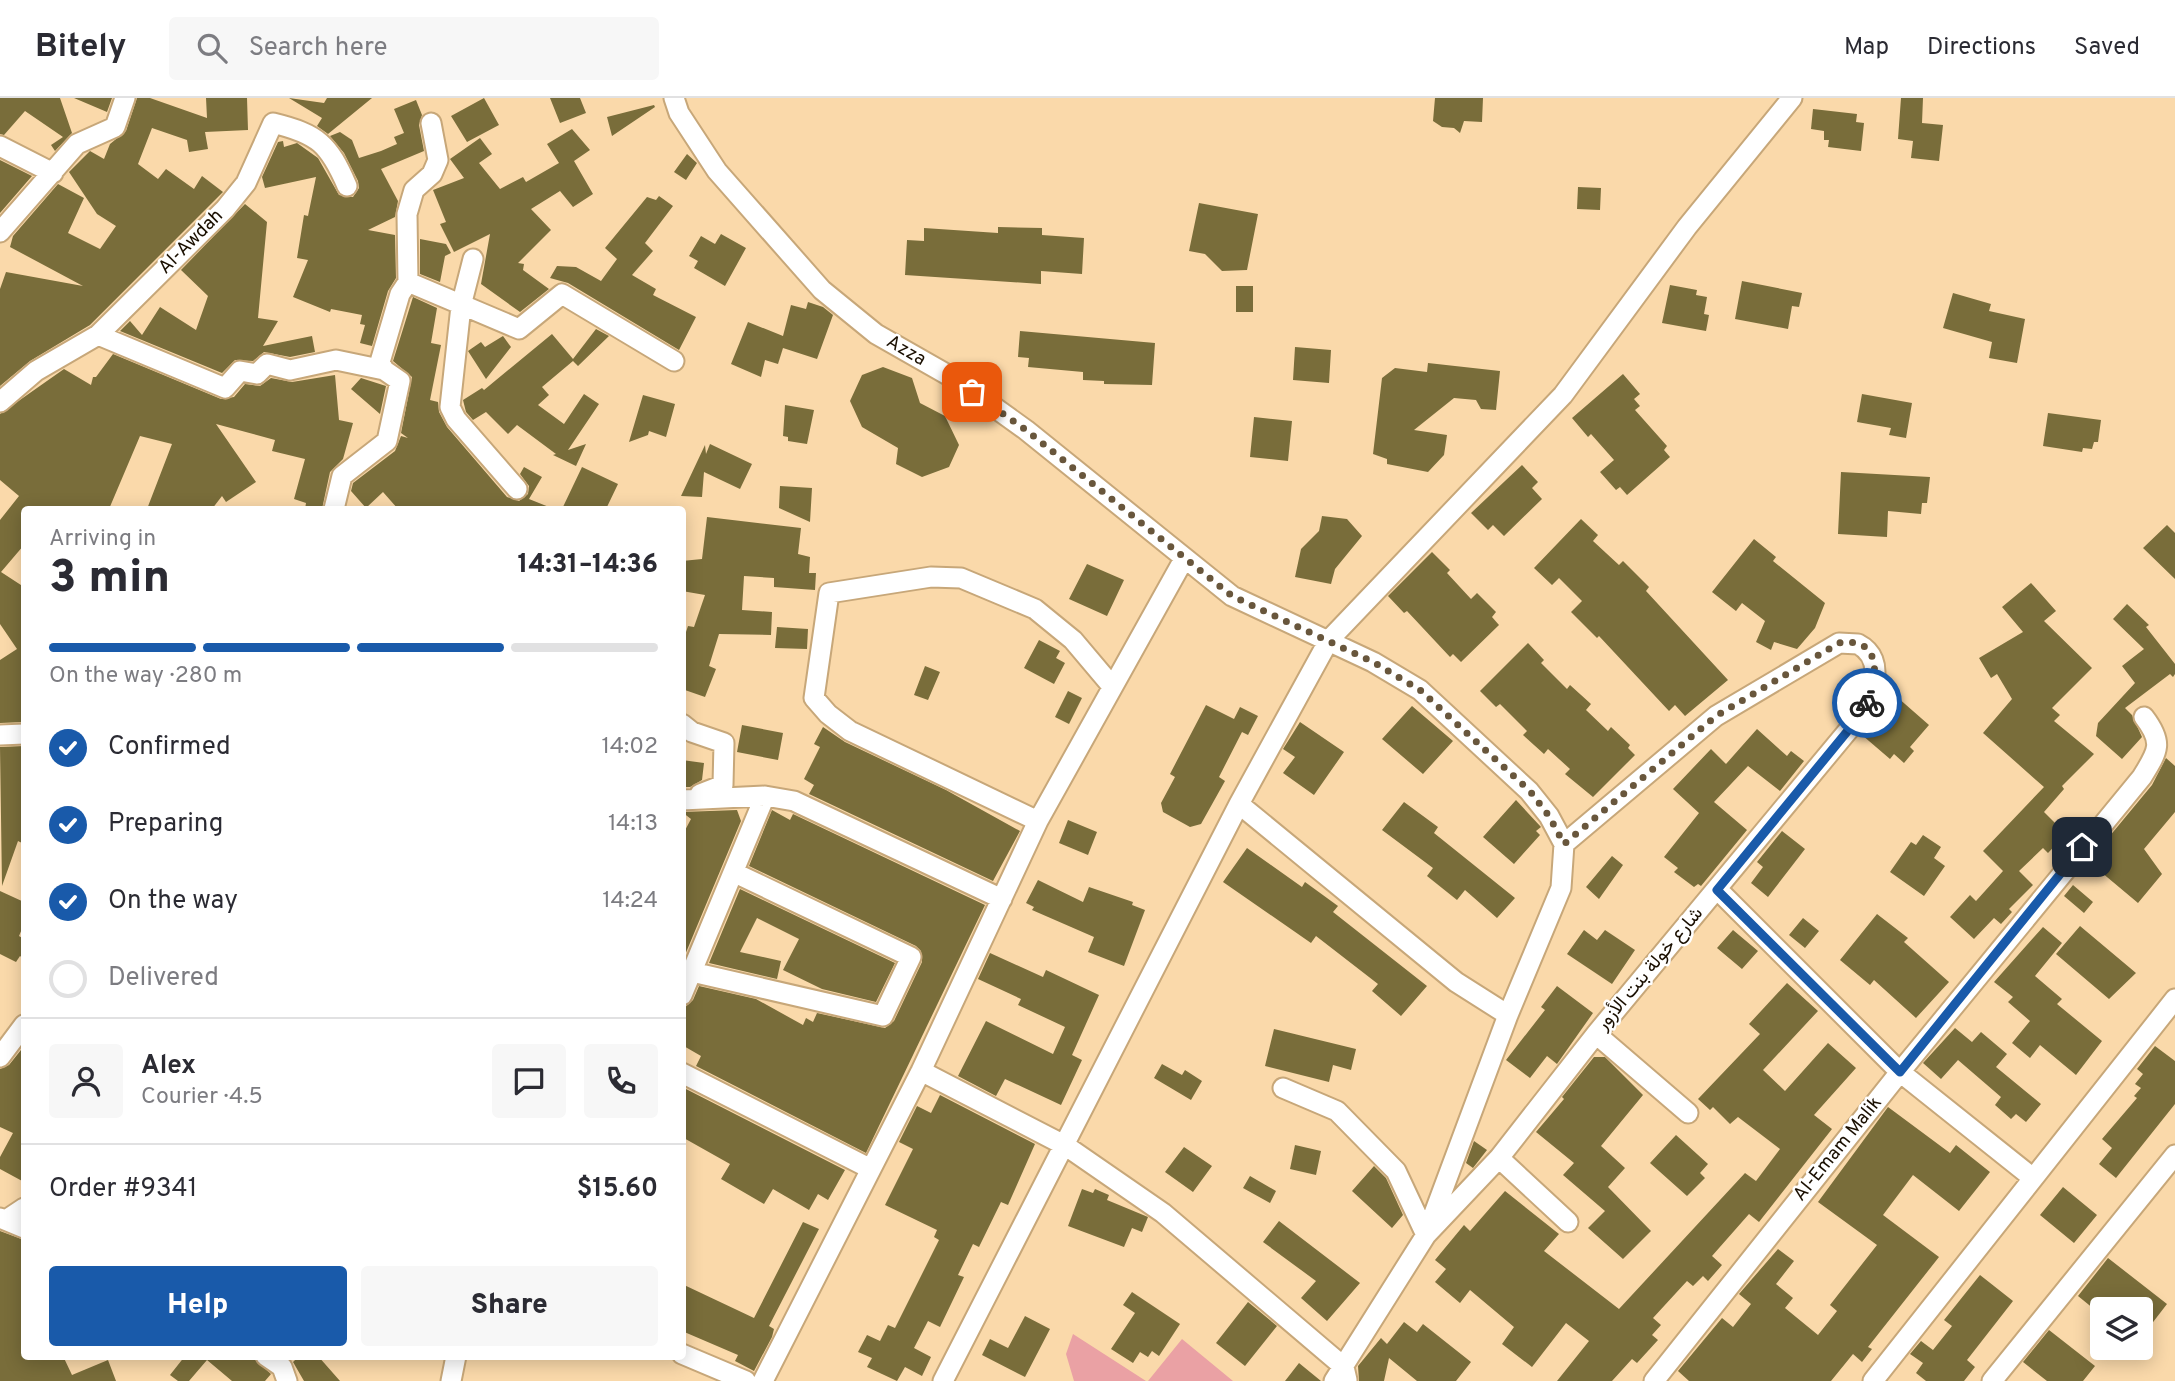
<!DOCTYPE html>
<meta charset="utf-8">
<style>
body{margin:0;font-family:Overpass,Vazirmatn,sans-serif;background:#f7f7f7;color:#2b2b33;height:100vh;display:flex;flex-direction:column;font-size:26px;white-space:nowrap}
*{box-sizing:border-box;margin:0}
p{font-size:23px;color:#7c7c81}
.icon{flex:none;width:38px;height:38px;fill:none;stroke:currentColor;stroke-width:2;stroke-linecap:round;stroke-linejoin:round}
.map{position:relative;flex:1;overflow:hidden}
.side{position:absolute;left:21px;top:408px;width:665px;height:854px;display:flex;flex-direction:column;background:#fff;border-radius:7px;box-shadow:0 4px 18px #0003}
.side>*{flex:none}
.controls{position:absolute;left:2090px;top:1199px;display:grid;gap:14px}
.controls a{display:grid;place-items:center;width:63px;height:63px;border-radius:7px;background:#fff;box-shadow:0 4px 18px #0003;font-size:35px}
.pin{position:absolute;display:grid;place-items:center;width:60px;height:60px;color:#fff;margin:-30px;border-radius:14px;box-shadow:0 4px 10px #0006}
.courier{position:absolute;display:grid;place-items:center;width:70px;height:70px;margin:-35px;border:5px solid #195aaa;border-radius:50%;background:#fff;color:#222;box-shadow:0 2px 9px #0007}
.summary em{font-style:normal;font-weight:800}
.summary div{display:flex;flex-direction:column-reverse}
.summary{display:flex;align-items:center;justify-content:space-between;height:119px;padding:0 28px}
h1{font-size:46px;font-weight:800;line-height:52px}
.bar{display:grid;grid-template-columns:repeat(4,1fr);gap:10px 7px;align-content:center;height:84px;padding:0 28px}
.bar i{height:9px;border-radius:5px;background:#e1e1e2}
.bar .on{background:#195aaa}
.bar p{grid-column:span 4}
.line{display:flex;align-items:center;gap:18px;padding:0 28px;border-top:2px solid #e1e1e2}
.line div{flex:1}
.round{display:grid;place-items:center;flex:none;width:74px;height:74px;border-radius:7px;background:#f7f7f7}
ol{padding:0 28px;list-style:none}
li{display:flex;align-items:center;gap:21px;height:77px}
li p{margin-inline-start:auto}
li .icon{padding:7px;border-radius:50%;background:#195aaa;color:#fff;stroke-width:4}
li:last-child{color:#7c7c81}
li i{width:38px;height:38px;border:4px solid #e1e1e2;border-radius:50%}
.button{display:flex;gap:14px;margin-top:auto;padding:14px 28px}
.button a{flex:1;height:80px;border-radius:7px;background:#195aaa;color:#fff;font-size:28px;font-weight:800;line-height:80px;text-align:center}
.button a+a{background:#f7f7f7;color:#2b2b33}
header{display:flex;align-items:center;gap:42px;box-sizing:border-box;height:98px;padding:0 35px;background:#fff;border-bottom:2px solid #e1e1e2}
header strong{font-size:33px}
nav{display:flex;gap:38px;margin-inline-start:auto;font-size:24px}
.search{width:490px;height:63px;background:#f7f7f7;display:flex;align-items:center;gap:18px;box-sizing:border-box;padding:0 24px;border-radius:7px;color:#7c7c81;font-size:26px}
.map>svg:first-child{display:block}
</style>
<header>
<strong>Bitely</strong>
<div class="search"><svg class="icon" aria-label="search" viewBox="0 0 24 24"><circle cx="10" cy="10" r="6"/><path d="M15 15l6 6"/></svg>Search here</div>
<nav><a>Map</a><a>Directions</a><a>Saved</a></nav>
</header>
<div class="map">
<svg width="2175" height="1283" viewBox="0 0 2175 1283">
<rect width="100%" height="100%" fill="#fad9aa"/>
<!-- green -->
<path fill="#eaa1a4" d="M1073,1236L1146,1283H1074L1066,1256Z
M1182,1241L1233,1283H1148Z"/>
<!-- building -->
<path fill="#796d3a" d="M0,0H60L72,35L55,53L51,47L63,39L25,13L4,37L0,36Z
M74,0H112L107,14Z
M137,0H150L207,20L206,0H247L248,32L205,34L208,51L189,54L187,42L152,30L138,66L158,81L166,71L194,91L202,78L223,94L90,227L30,263L0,288V191L6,174L83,188L10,149L13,138L58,86L84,100L68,135L100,151L116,128L97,116L69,74L90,53L104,61L110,46L126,33Z
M289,0L324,5L327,0H372L328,36L317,28L322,20Z
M484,0L499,27L467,44L451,18Z
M550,0H580L586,15L560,25Z
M1435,0H1483L1482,24L1464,23L1460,35L1454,30L1442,29L1433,23Z
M1901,0H1923L1922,25L1943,27L1939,63L1911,60L1913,43L1898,41Z
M416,2L422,17L419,27L424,53L381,71L398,103L395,119L368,132L395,137L396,180L388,193L372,248L360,245L365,227L360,226L362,217L331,211L330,214L293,199L308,162L297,160L304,117L308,118L316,79L265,90L262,79L278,44L283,43L284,49L297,45L318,60L339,97L353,99L359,90L358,83L344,55L330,38L340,34L352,42L359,60L381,53L397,46L394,39L404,35L394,11Z
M654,7L655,9L612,38L607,19Z
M1813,11L1857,16L1856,24L1864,25L1861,53L1828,49L1829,42H1824V33L1811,31Z
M572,31L590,52L574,63L593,96L573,109L560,93L531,111L551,132L518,165L524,166L523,172L549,191L520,214L481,186L490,136L454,154L440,126L446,124L433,92L464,80L450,61L480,40L492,56L479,65L500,91L523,79L526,84L559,65L547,46Z
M687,56L697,65L686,82L674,74Z
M0,62L32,78L0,115Z
M1578,89L1601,90L1600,112L1577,111Z
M659,98L673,108L645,145L653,153L632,177L656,191L653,197L696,219L679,252L568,185L550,180L557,168L576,169L601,183L617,161L605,150L647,99L656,102Z
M1199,105L1258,116L1247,172L1222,173L1205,156L1189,153Z
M245,106L267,124L258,220L278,223L263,248L312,238L315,254L290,259L264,254L253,263L235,262L222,275L120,233L130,223L142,237L160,209L196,232L208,198L181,172Z
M998,129L1042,130V137L1084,140L1082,176L1041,173V186L905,177L907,142L924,143V130L998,135Z
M721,136L746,150L725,188L694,170L698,163L689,158L701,138L715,146Z
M420,141L446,146L451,155L445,158L440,184L420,176Z
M1742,183L1802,195L1799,209L1792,208L1788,231L1735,221Z
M1670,187L1697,192L1696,197L1707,199L1704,216L1709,217L1706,233L1662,225Z
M1236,188H1253V214H1236Z
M1953,195L1991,206L1989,213L2025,221L2017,265L1989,260L1992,244L1943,230Z
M413,199L437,210L431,245L441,247L430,302L438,304L439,314L447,329L507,399L519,403L528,396L529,388L520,376L524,369L542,379L529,401L554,411H398L383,394L366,410L351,393L353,385L395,353L401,338L408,340L401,335L412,279L393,263Z
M808,204L823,209L833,217L817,261L783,250L778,266L765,262L761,279L731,266L748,224L783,238L791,207L806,211Z
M596,231L609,238L578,268L573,263L542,289L549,297L538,307L564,326L584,296L599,306L568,352L586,346L576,368L553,357L556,356L517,327L508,336L486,314L473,322L466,314L463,302L482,290L484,292L552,236L573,261Z
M1020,233L1155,245L1152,287L1104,286V283L1083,282V274L1028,269L1029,260L1018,259Z
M503,238L511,249L486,281L468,253L481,244L485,249Z
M1295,249L1331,252L1329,285L1293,282Z
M113,256L221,301L234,299L245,286L260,288L271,280L292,284L335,277L339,322L353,325L343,361L330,374L322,411H305L306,405L294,401L305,361L272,353L275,342L216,326L256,384L226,404L222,398L212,411H147L172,346L140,338L109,411H24V447L1,474L24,489V624L0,625V562L17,551L0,526V422L19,398L0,382V316L64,271L91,287L93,279H96Z
M1428,265L1500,273L1496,312L1481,311L1476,302L1454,300L1414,332L1447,337L1444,357L1428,374L1387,366V361L1373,356L1382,280L1395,270L1427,274Z
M883,269L912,280L920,305L945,318L959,347L949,369L922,379L896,366L898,350L862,329L850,303L862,277Z
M1623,276L1640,296L1634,301L1640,308L1635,312L1667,348L1664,352L1670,359L1627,397L1620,389L1616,392L1600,374L1614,362L1591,336L1588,339L1572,320Z
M361,280L386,288L380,316L351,291Z
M1862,296L1912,305L1906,340L1889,337L1891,330L1857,324Z
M643,297L675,306L666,339L649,333L648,337L629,344Z
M785,307L814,312L807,346L788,343V339L783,338Z
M2048,315L2101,322L2098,344H2094L2092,351L2083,350L2082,354L2043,348Z
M1254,319L1292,323L1288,363L1250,359Z
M710,346L752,366L740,391L704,374L702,399L681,398L705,347L706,356Z
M1522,367L1538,384L1532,390L1542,401L1504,438L1493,427L1488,432L1471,415Z
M582,369L618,386L606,411H562Z
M1841,374L1930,379L1927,405H1922L1921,416L1888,413L1887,439L1838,436Z
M780,388L812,390L810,424L779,410Z
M1322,418L1347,421L1362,438L1335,471L1331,486L1295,479L1301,451L1319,433Z
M707,419L801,430L798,456L810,459L809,475H816L815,492L774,489V480L744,478L742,512L772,514L771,537L719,536L709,568L716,571L705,599L682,591V546L688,528L694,529L705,497L682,493V463L702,461Z
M1581,421L1598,437L1593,443L1619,467L1623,463L1649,489L1646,493L1728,582L1685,618L1675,607L1669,613L1599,538L1597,540L1571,514L1582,503L1559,480L1552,487L1534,470Z
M2167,427L2175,435V481L2143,450Z
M1754,441L1776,459L1773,463L1825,505L1815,530L1797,551L1774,544L1771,552L1756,544L1765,523L1742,505L1736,513L1712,494Z
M1432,454L1450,472L1447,475L1471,501L1477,495L1496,514L1492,519L1499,527L1461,564L1453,556L1450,559L1407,513L1404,515L1388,498Z
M1087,466L1124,482L1107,518L1069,501Z
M2031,485L2056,513L2044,523L2092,570L2052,610L2060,617L2054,623L2094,656L2062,688L2064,691L2044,714L2066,736L2048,755L2043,750L2019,773L2033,787L2009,811L2012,814L2001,826L1994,820L1974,841L1950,819L1970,797L1976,803L2003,773L1983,753L2044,689L1983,635L2012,601L1997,576L1991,580L1979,560L2023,534L2002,509Z
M2127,506L2149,527L2146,529L2175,566V576L2173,579L2170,576L2125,610L2132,617L2142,639L2122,661L2096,638L2098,625L2135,585L2122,568L2144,551L2113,521Z
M777,529L808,531L807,551L775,550Z
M1039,542L1060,553L1056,560L1065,565L1054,586L1024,570Z
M1528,545L1544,562L1541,565L1567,591L1570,587L1591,606L1586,612L1608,633L1611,629L1630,647L1628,650L1635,657L1593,699L1565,676L1570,671L1548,651L1544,656L1523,637L1527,633L1500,606L1496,609L1480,593Z
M925,568L940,574L928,602L914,597Z
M1068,593L1082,600L1069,626L1055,619Z
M1897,599L1929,627L1910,649L1914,653L1904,665L1894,656L1890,661L1862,637Z
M1206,607L1234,621L1240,609L1258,618L1248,637L1242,634L1219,679L1225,683L1201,726L1190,729L1163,714L1161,705L1175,679L1170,676Z
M1412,608L1453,643L1423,676L1382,641Z
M1300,624L1344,654L1314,697L1283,675L1295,659L1283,651Z
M742,627L783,635L778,662L737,654Z
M823,629L845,644L946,692L1020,733L993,783L809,696L814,687L804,681L820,649L814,646Z
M1757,631L1787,658L1791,653L1804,663L1780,693L1748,668L1714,704L1747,732L1701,788L1698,786L1694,789L1674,774L1678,770L1664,759L1699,715L1673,691L1711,651L1726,666Z
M24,648V746L18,743L2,788L0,649Z
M2166,660L2175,668V714L2144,751L2162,776L2138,805L2101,774L2111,761L2099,751L2152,687Z
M682,662L704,665L702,682L690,689H682Z
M1516,702L1541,729L1536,733L1540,737L1514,766L1483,739Z
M1404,704L1438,729L1434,735L1515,800L1497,820L1465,792L1457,802L1427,778L1433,770L1382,732Z
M737,712L741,723L682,864V738L691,721L682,714Z
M772,712L790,722L793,716L985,807L866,1055L696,968L701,958L682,947V912L693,902L699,888L756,901L803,927L806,920L813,924L817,915L885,930L894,923L922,864L921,853L916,848L749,768Z
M1068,722L1097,734L1088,757L1059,745Z
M1782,733L1805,751L1768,799L1751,785L1763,769L1757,764Z
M1923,737L1941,749L1934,760L1945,768L1924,798L1890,774L1911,744L1916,747Z
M1247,750L1302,789L1305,784L1338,808L1333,814L1427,888L1401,918L1372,893L1378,886L1316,838L1311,845L1223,784Z
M1612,758L1623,767L1599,801L1586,789Z
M1038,782L1083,804L1089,789L1133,804L1132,807L1145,812L1124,868L1088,854L1094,839L1032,812L1034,809L1026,805Z
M2073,787L2093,804L2084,815L2064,798Z
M740,791L895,865L876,904L822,891L783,872L799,841L757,820L740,854L781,863L777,881L709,865Z
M0,793L24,804V826L19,838L24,841V861L20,858L16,864L0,856Z
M1877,816L1908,840L1904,844L1949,884L1916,920L1874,882L1870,887L1840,862Z
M1803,820L1819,833L1805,850L1789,837Z
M2080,828L2136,875L2109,901L2056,856Z
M2043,829L2062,845L2035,878L2062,901L2057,906L2102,943L2076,977L2040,947L2030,960L2012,945L2030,923L2008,904L2013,899L1994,884Z
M1584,832L1597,842L1605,832L1635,852L1612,886L1567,856Z
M1733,832L1758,853L1742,871L1717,850Z
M990,855L1043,879L1046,872L1099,897L1072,957L1082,962L1061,1007L1005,981L996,998L958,978L986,923L1053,956L1065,929L1018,907L1021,901L978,881Z
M1787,885L1818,913L1763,972L1785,993L1828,945L1856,970L1814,1017L1832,1031L1759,1124L1749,1116L1712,1158L1722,1167L1708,1183L1703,1178L1693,1188L1687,1183L1653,1220L1661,1227L1652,1237L1658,1242L1637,1265L1632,1261L1612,1283H1557L1589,1243L1566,1225L1532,1269L1502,1246L1514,1229L1470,1192L1460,1205L1435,1184L1446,1171L1435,1162L1464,1127L1470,1133L1505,1093L1559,1136L1544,1153L1619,1211L1745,1075L1756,1083L1780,1051L1738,1019L1730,1026L1713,1009L1710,1012L1698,1001L1760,936L1749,926Z
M1557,888L1593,915L1557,966L1547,958L1530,980L1506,962L1545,912L1541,909Z
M1955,930L1972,944L1981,934L2007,956L1996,969L2041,1006L2026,1024L2016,1016L2011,1021L1995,1007L2001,999L1958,962L1941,981L1923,965Z
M1274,931L1356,951L1351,972L1333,967L1329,984L1265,968Z
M2155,948L2175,963V1006L2116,1080L2099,1066L2112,1050L2102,1041L2137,1000L2134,998L2141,990L2135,986L2143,976L2137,971Z
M21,952L24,953V1084L0,1071V1059L13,1035L0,1029V971L9,967Z
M1594,959H1605L1643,997L1601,1048L1625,1070L1608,1089L1651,1133L1623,1161L1588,1130L1605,1113L1563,1077L1574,1065L1536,1034L1564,1001L1562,999Z
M1162,966L1182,977L1185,972L1202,983L1191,1002L1154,980Z
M682,989L845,1072L828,1102L818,1096L809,1112L773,1091L764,1106L721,1081L730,1066L682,1039Z
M940,997L1035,1046L1008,1107L1001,1104L979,1149L973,1146L958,1177L964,1179L940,1229L928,1223L914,1250L931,1259L922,1278L905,1269L897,1283L867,1269L872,1260L858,1254L867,1237L880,1243L888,1227L895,1230L939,1142L934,1139L937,1132L885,1107L913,1051L899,1044L917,1008L931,1015Z
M1888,1009L1950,1055L1956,1047L1990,1074L1959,1113L1913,1077L1883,1117L1939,1159L1868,1249L1872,1251L1862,1264L1853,1256L1831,1283H1689L1678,1273L1722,1220L1733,1229L1751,1206L1739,1196L1778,1151L1794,1163L1776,1186L1793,1200L1785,1210L1818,1237L1837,1213L1830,1207L1877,1147L1818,1104Z
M1676,1037L1708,1066L1700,1075L1705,1080L1687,1098L1650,1065Z
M1474,1043L1487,1052L1473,1070L1466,1065Z
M1295,1047L1321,1053L1316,1077L1290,1071Z
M1184,1049L1212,1068L1193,1094L1165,1074Z
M1374,1068L1386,1080L1403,1117L1392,1130L1352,1093Z
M1250,1078L1276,1093L1270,1105L1243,1090Z
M2063,1089L2097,1117L2074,1145L2040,1117Z
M1082,1091L1093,1095L1095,1091L1109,1097L1107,1102L1148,1119L1142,1134L1132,1130L1124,1149L1068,1128Z
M1279,1123L1360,1185L1327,1223L1301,1200L1316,1183L1263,1144Z
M803,1124L819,1131L769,1228L774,1231L772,1239L754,1273L735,1263L738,1257L682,1233V1186L754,1220Z
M0,1133L24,1142V1258H63L72,1277L108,1262L116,1283H0Z
M2108,1160L2167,1206L2140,1241V1211H2094L2078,1198Z
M1980,1177L2013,1203L1967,1262L1975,1269L1964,1283H1926L1916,1275L1923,1265L1910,1256L1921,1243L1933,1252L1952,1228L1944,1222Z
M1132,1194L1180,1226L1159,1258L1152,1253L1148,1259L1140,1254L1133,1265L1111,1251L1135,1215L1123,1207Z
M1248,1204L1277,1228L1245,1268L1216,1245Z
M1025,1218L1050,1231L1025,1279L982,1257L990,1241L1008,1250Z
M1404,1224L1417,1234L1423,1226L1471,1264L1456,1283H1417L1389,1260L1384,1283H1359L1358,1268L1381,1240L1387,1246Z
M2049,1232L2095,1268L2083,1283H2047L2023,1264Z
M185,1258H251L271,1276L265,1283H232L207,1262L189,1283H178L170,1277Z
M299,1258H318L340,1283H304L293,1264Z
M1299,1265L1321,1283H1285Z"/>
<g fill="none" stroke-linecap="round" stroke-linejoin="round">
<!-- minor casing -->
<g stroke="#c7a779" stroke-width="23">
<path id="minor" d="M674,0L679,15L717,73L822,192L876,236L955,281L1026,332L1232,498L1373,564L1420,592L1529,693L1549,718L1564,746L1561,790L1508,917L1426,1137
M0,48L53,75
M0,134L77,46L115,29L125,0
M473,161L461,208L450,309L456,321L517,391
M408,184L519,231L562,196L674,263
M98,237L225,290L240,273L257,276L267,266L290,272L336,262L384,272
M0,304L36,273L98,237L225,111L246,85L273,25C318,36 329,46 347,88
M334,411L342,378L387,343L400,283L384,272L380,264L400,196L408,184L407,116L414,92L432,76L438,62L431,25
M682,626L692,634L724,645L723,687L700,696
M0,637L24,636
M682,702L765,698L794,703L1002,801
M1239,706L1456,884L1508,917
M1038,723L850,633L828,616L814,600L829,495L931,479L961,480L1035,511L1073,542L1111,587
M1717,791L1900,974L2033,1080
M692,874L883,918L911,859L735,775
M682,897L765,698
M1596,936L1688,1015
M0,959L24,927
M921,973L1066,1048L1163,1115L1344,1269L1347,1282
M682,975L871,1071
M1283,990L1337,1013L1396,1073L1426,1137
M1499,1060L1568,1124
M0,1120L24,1130
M6,1122L24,1110
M682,1256L746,1283
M266,1258L282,1269L287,1283
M451,1283L456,1258
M763,1283L921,973L1038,723L1184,461
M943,1283L1239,706L1329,542L1563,297L1687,129L1792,0
M1334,1283L1426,1137L1499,1060L1596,936L1856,623C1871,601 1889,562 1858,546L1839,545L1716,618L1564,746
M1654,1283L1900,974L2142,679C2158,653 2164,645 2144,619
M1873,1283L2175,901
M1992,1283L2175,1057"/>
</g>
<!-- minor -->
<use href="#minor" stroke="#fff" stroke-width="19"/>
</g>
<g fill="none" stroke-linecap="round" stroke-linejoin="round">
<!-- done -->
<path stroke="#68563c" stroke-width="7" stroke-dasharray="0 12.6" d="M972,294L1026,332L1232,498L1373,564L1420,592L1530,693L1549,718L1564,746L1716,618L1839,545C1881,538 1879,578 1867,605"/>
<!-- route -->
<path stroke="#195aaa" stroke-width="9" d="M1867,605L1855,624L1717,792L1900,974L2082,749"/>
</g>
<g text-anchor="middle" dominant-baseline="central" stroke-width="5" stroke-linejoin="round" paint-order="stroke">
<!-- street labels -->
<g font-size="19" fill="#1a0f01" stroke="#fff">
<text transform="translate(191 144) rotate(-45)">Al-Awdah</text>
<text transform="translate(906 253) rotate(30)">Azza</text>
<text transform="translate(1650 871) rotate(-50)">شارع خولة بنت الأزور</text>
<text transform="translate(1838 1051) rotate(-51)">Al-Emam Malik</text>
</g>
</g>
</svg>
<div class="controls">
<a><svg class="icon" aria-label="layers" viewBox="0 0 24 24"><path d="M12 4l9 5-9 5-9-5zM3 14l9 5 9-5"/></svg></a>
</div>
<div class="pin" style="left:972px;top:294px;background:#ea580c"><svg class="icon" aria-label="bag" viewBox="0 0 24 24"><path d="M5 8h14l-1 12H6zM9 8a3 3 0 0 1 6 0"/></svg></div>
<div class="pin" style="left:2082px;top:749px;background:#1f2937"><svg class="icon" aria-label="home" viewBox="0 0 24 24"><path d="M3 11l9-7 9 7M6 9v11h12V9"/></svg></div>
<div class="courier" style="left:1867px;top:605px"><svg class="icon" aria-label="bike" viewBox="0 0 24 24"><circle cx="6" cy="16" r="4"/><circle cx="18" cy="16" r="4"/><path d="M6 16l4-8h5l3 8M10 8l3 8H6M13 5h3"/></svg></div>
<section class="side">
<div class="summary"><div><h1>3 min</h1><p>Arriving in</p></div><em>14:31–14:36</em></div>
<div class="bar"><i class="on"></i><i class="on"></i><i class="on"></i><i></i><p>On the way · 280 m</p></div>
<ol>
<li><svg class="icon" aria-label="check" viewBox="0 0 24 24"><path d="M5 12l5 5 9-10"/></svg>Confirmed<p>14:02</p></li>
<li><svg class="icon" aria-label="check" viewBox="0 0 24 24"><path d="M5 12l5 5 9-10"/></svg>Preparing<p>14:13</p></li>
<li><svg class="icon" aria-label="check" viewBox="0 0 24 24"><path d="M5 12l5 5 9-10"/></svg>On the way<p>14:24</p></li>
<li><i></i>Delivered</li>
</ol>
<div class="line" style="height:126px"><a class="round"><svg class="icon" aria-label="person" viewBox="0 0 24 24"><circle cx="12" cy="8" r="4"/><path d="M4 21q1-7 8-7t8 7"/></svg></a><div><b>Alex</b><p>Courier · 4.5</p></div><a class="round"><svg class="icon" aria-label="chat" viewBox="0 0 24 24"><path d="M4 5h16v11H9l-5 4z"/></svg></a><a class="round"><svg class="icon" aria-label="phone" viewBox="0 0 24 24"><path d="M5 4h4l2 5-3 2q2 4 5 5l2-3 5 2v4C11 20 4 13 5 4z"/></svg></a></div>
<div class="line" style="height:91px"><div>Order #9341</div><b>$15.60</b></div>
<div class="button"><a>Help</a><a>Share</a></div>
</section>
</div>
